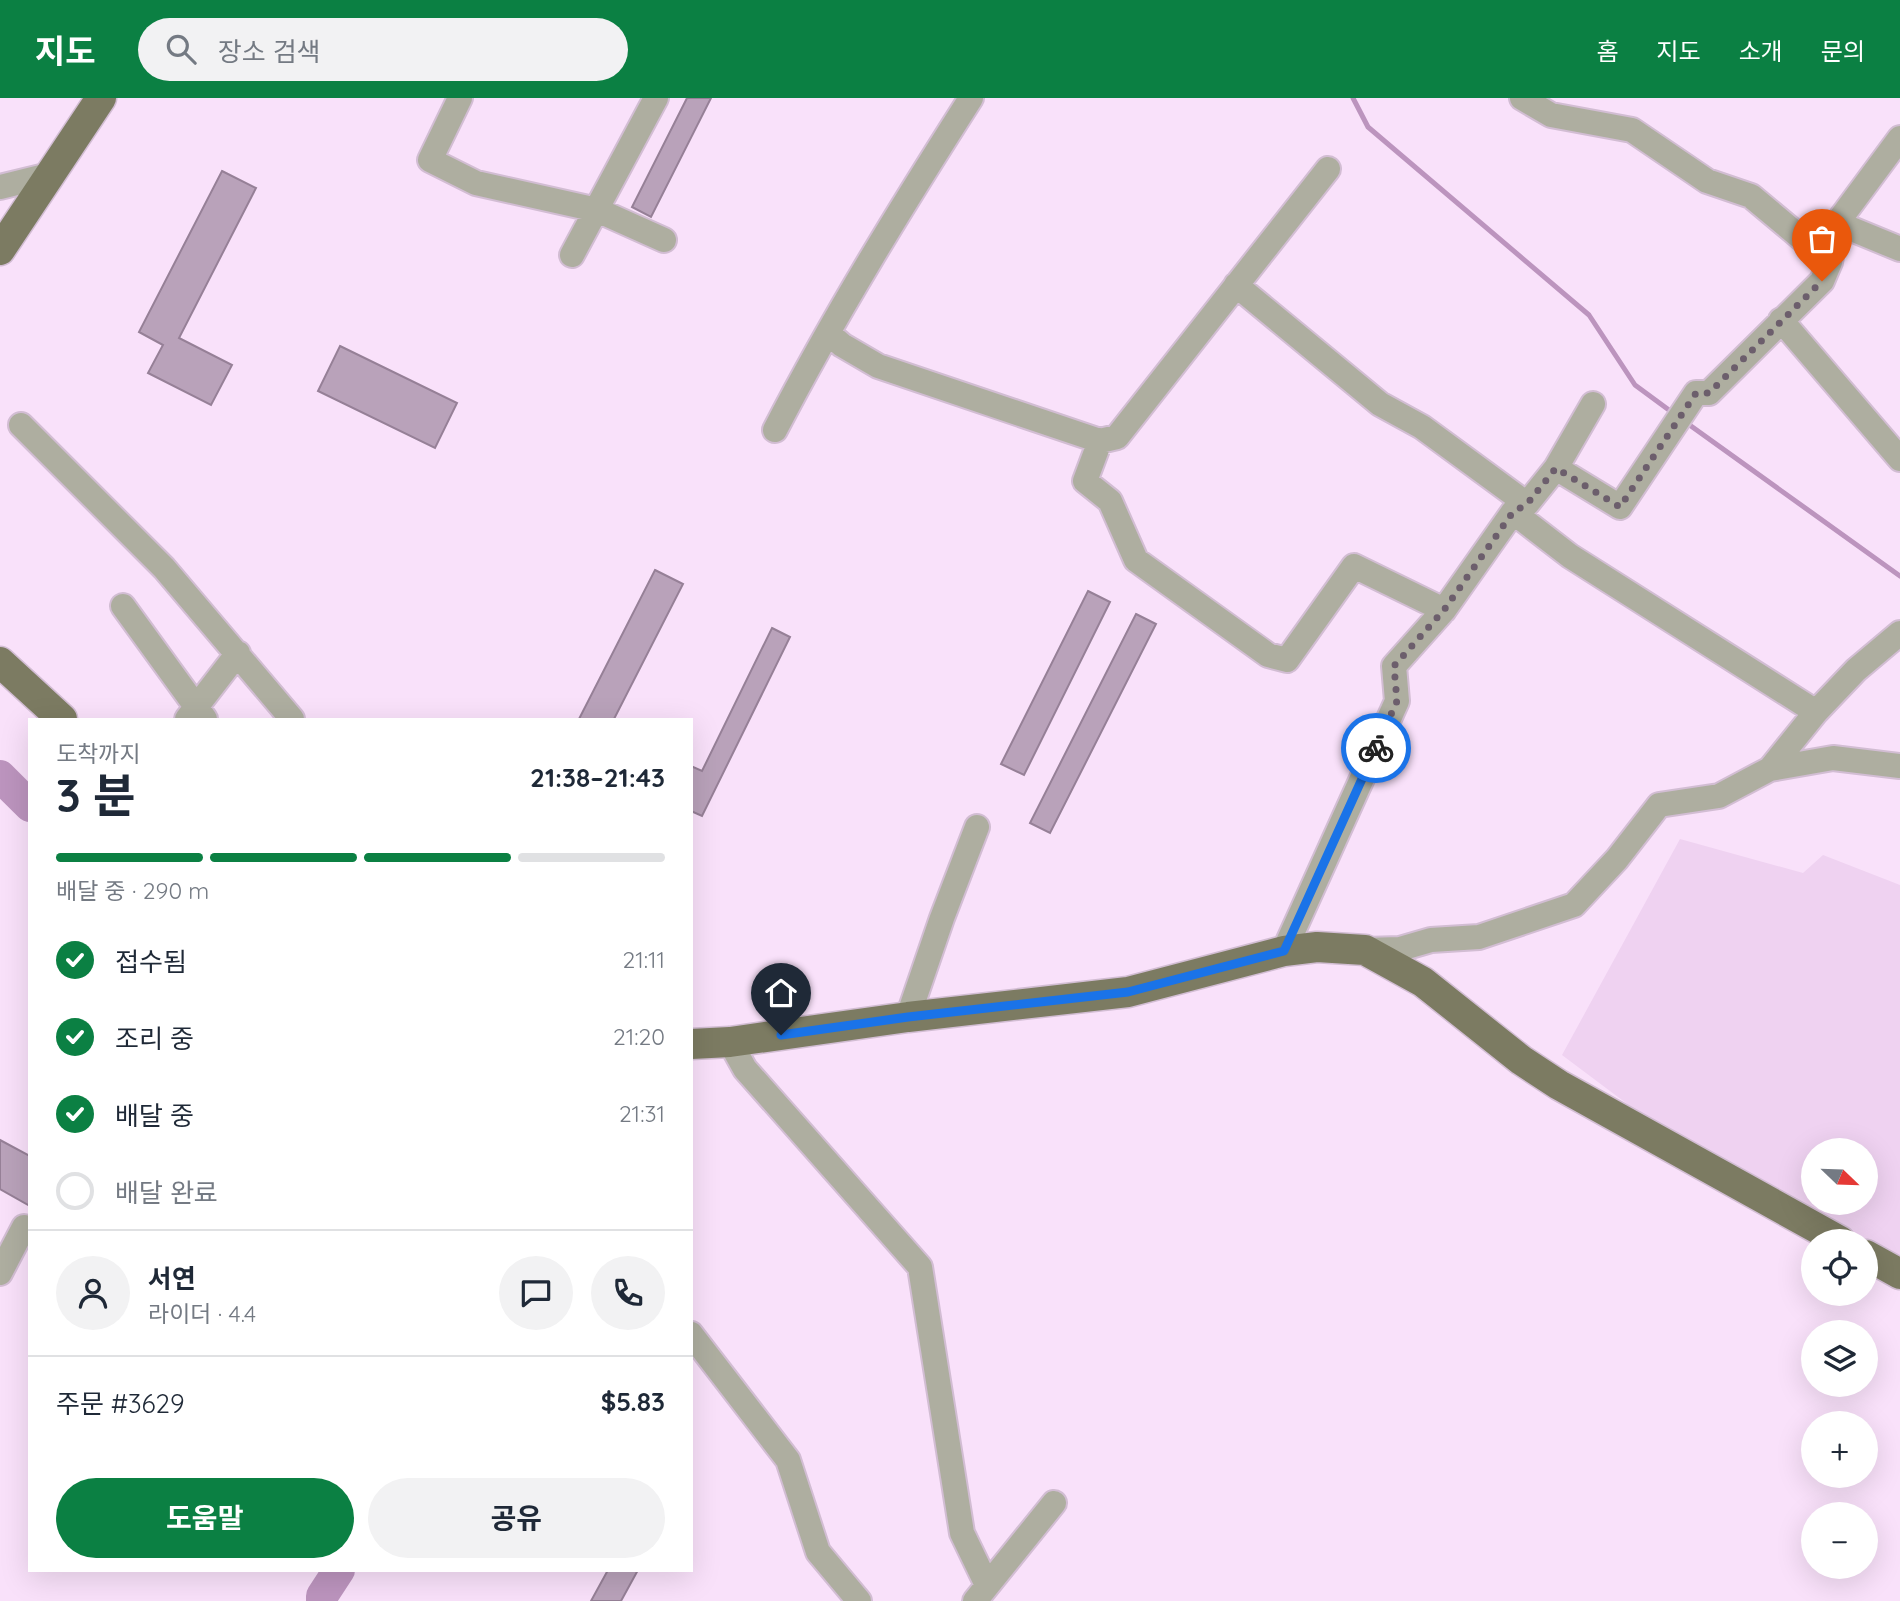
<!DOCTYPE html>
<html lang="ko">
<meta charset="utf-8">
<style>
body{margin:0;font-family:Quicksand,"Noto Sans KR",sans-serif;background:#f2f2f3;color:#1f2937;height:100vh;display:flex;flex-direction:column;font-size:26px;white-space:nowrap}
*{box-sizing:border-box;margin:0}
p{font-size:23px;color:#747a83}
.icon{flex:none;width:38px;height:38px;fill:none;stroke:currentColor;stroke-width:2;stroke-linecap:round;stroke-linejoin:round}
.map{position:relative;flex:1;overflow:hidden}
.side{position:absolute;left:28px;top:620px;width:665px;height:854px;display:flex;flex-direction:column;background:#fff;border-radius:0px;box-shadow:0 7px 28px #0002}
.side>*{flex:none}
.needle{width:46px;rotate:113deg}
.fabs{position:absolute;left:1801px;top:1040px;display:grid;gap:14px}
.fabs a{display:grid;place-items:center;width:77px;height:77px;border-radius:50%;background:#fff;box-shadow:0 7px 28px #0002;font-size:35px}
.pin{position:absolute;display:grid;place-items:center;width:60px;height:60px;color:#fff;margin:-72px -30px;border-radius:50% 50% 50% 0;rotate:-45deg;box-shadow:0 0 7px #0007}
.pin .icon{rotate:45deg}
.courier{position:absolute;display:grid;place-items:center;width:70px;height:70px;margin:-35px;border:5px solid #1a73e8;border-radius:50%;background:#fff;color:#222;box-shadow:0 2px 9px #0007}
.head em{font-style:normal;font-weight:700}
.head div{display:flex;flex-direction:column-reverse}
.head{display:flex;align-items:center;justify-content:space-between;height:119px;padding:0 28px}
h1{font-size:46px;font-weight:700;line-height:52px}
.bar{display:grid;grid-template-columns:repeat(4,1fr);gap:10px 7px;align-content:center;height:84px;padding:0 28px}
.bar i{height:9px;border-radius:5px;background:#e0e1e3}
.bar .on{background:#0b8043}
.bar p{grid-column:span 4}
.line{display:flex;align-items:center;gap:18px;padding:0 28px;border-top:2px solid #e0e1e3}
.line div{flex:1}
.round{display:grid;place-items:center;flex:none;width:74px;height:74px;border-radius:37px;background:#f2f2f3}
ol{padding:0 28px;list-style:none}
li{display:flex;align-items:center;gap:21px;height:77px}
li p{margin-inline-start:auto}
li .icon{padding:7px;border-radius:50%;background:#0b8043;color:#fff;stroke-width:4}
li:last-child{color:#747a83}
li i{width:38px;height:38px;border:4px solid #e0e1e3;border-radius:50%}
.cta{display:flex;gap:14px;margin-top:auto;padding:14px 28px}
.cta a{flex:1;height:80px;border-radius:42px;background:#0b8043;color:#fff;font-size:28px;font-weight:700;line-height:80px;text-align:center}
.cta a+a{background:#f2f2f3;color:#1f2937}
header{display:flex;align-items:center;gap:42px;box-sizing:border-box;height:98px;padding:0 35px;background:#0b8043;color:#fff}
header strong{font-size:33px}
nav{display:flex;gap:38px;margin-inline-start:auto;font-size:24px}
.search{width:490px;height:63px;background:#f2f2f3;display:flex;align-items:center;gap:18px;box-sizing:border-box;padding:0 24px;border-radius:38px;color:#747a83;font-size:26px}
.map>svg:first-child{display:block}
</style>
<header>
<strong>지도</strong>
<div class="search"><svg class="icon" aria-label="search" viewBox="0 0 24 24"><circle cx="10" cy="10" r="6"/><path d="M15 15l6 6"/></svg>장소 검색</div>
<nav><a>홈</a><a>지도</a><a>소개</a><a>문의</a></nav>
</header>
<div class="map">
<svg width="1900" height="1503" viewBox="0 0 1900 1503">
<rect width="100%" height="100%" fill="#f9e1fa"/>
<!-- built -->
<path fill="#efd2f1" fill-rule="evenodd" d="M1680,741L1803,775L1823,757L1900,787V1170L1866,1143H1853L1666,1035L1562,957ZM1813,1052H1866V1104H1813Z"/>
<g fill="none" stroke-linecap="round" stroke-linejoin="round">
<!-- stream -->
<path stroke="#bc94be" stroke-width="5" d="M1353,0L1368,29L1589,217L1635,287L1673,315
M1684,323L1900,478"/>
<!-- river -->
<path stroke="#bc94be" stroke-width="32" d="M0,678L30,708
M322,1503V1498L339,1472"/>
</g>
<!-- building -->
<path fill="#b9a2ba" stroke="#968097" stroke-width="2" d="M687,0H711L651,119L632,109Z
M222,73L256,90L179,240L232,267L211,307L148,275L163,247L139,234Z
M340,248L457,305L435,350L318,293Z
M655,472L683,486L614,621H579Z
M1088,493L1110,504L1024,677L1001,666Z
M1136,516L1156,526L1050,735L1030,725Z
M772,530L790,539L702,718L691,713V668L702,673Z
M0,1042L30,1058V1108L0,1091Z
M608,1472H638L621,1503H591Z"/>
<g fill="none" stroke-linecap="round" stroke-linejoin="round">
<!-- minor casing -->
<g stroke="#d2bdd3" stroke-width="28">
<path id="minor" d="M460,0L430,62L476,85L597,112L664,142
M1522,0L1551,17L1632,32L1707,83L1751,98L1830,164
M0,89L49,77
M1837,125L1900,151
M572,157L656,0
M1236,187L1380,306L1422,329L1527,406
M1781,222L1900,361
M828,235L842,247L878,268L1100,343L1117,339L1328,71
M21,327L164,470L292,621
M775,332C834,218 902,108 971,0
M1100,343L1085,383L1110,403L1136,462L1268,557L1287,562L1354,468L1444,512
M1556,370L1620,409L1696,295H1709L1822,183L1830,164L1837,125L1900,40
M1513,414L1570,458L1816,614
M123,508L205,621
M187,621L238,555
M1770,671L1833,660L1900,668
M1365,852L1400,851L1431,842L1479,839L1574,807L1617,761L1659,707L1719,698L1770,671L1816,614L1856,572L1900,535
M1284,853L1397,603L1394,568L1444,512L1513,414L1527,406L1556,370L1593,306
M908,919L942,820L977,729
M730,944L745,971L920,1169L962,1435L987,1487
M0,1175L24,1129
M691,1236L788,1362L818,1454L859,1503
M975,1503L1054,1405"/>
</g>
<!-- major casing -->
<g stroke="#d2bdd3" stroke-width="33">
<path id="major" d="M0,152L101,0
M0,564L62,621
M691,946L730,944L908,919L1128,894L1284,853L1317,849L1365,852L1423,884L1521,962L1559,987L1840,1143
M1866,1157L1900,1176"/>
</g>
<!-- minor -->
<use href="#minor" stroke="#aeaea0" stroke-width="24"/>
<!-- major -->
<use href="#major" stroke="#7c7b62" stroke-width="30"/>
</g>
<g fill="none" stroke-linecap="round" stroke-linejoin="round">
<!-- done -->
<path stroke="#6c5e6c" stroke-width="7" stroke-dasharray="0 12.6" d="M1376,650L1397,603L1394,568L1444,512L1513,414L1527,406L1556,370L1620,409L1696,295H1709L1822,183"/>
<!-- route -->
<path stroke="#1a73e8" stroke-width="9" d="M781,937L908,919L1128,894L1284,853L1376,650"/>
</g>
</svg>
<div class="fabs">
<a><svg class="needle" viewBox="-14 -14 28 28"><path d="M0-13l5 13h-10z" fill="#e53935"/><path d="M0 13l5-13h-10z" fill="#747a83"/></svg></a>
<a><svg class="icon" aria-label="locate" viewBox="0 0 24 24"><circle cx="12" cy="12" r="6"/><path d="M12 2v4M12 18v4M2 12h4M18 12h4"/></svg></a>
<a><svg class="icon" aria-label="layers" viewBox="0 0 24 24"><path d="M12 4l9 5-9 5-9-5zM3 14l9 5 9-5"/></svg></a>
<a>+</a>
<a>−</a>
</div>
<div class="pin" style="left:1822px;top:183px;background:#ea580c"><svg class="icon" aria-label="bag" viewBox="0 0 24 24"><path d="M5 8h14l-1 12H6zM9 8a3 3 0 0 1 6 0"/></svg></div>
<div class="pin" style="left:781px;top:937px;background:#1f2937"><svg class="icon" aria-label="home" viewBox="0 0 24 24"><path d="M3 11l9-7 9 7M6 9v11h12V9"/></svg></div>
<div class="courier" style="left:1376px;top:650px"><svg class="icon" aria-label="bike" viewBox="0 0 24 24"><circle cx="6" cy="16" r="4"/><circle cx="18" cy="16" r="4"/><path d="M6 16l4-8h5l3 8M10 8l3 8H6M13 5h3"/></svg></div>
<section class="side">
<div class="head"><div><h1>3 분</h1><p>도착까지</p></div><em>21:38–21:43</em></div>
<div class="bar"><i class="on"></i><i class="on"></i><i class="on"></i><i></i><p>배달 중 · 290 m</p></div>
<ol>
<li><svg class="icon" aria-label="check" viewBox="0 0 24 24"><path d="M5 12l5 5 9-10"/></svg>접수됨<p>21:11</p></li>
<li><svg class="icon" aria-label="check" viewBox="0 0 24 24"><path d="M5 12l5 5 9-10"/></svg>조리 중<p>21:20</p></li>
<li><svg class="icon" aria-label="check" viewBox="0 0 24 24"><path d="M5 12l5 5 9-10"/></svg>배달 중<p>21:31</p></li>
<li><i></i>배달 완료</li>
</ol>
<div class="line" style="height:126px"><a class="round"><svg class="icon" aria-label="person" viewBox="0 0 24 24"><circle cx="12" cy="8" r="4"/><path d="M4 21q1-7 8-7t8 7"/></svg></a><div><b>서연</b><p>라이더 · 4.4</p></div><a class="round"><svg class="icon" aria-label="chat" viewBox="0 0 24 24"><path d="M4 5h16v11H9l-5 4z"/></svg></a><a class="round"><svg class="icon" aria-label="phone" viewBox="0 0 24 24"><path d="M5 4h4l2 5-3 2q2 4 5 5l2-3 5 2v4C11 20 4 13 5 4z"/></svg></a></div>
<div class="line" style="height:91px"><div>주문 #3629</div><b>$5.83</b></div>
<div class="cta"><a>도움말</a><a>공유</a></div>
</section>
</div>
